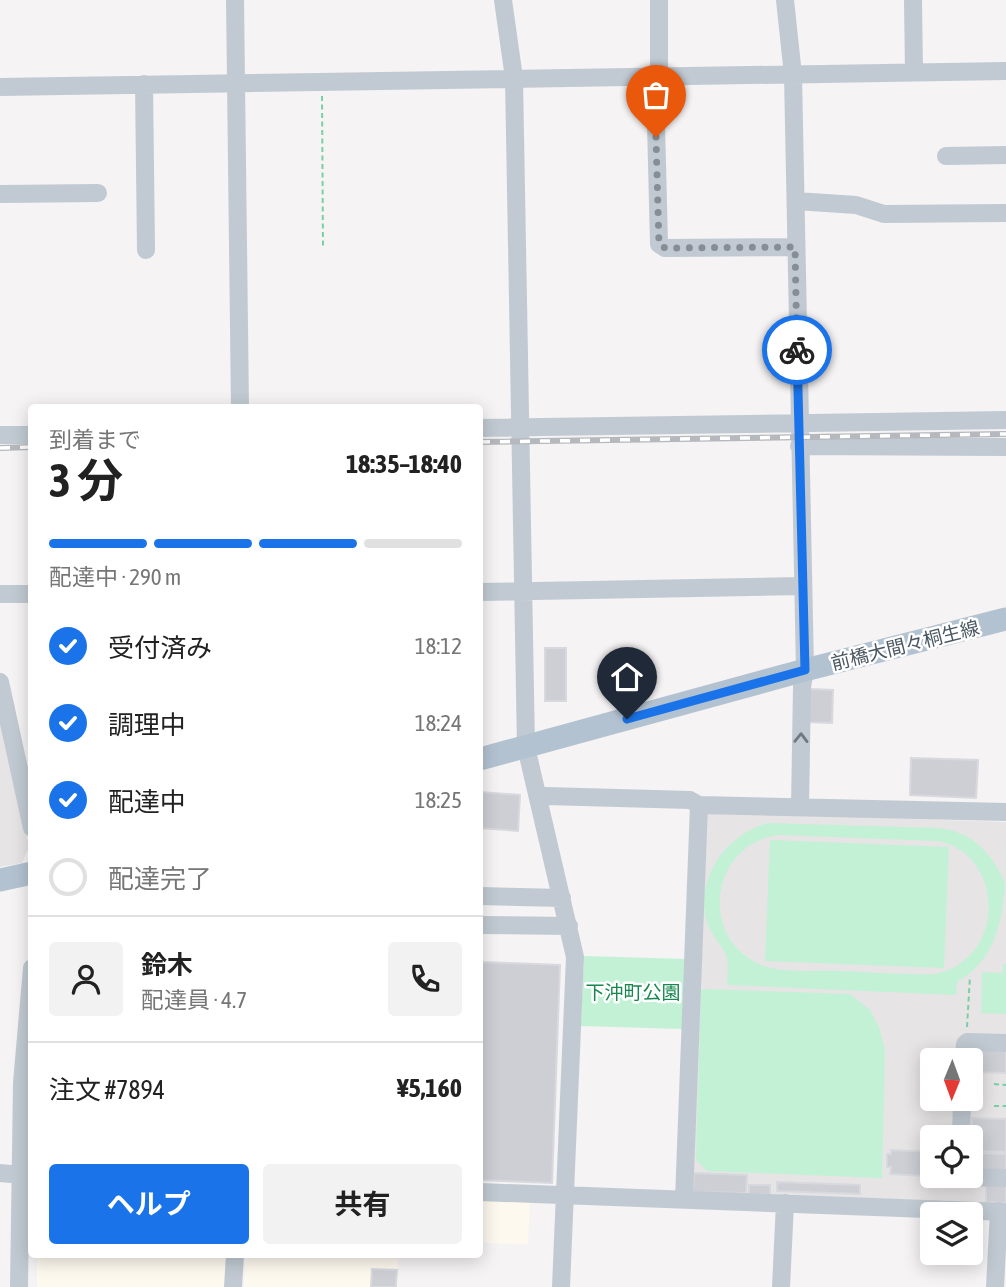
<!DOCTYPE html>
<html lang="ja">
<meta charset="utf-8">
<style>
body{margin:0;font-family:"Asap Condensed","Noto Sans JP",sans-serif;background:#f2f2f2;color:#222;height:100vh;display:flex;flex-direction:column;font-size:26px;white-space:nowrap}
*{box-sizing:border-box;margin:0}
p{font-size:23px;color:#767676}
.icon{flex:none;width:38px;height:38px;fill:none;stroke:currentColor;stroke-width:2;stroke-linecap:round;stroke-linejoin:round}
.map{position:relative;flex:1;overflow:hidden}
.sheet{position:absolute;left:28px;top:404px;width:455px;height:854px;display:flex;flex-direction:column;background:#fff;border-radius:7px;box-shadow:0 4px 18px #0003}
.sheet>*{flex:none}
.needle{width:46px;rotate:181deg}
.buttons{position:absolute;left:920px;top:1048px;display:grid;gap:14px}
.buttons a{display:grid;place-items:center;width:63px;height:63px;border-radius:7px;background:#fff;box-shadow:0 4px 18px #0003;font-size:35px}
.pin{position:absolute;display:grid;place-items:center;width:60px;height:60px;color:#fff;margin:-72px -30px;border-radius:50% 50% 50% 0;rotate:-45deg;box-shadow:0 0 7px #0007}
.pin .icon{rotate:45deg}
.courier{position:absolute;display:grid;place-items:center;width:70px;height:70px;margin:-35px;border:5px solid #1a73e8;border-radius:50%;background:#fff;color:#222;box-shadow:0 2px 9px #0007}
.overview em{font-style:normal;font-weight:700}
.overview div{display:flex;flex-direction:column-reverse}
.overview{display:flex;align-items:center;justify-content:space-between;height:119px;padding:0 21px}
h1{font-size:46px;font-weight:700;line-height:52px}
.bar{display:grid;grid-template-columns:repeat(4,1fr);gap:10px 7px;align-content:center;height:84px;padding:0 21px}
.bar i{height:9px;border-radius:5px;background:#e0e0e0}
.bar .on{background:#1a73e8}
.bar p{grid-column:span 4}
.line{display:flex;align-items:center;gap:18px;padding:0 21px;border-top:2px solid #e0e0e0}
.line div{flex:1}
.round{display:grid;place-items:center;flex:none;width:74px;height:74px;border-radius:7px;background:#f2f2f2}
ol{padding:0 21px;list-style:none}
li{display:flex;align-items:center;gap:21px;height:77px}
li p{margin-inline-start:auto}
li .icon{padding:7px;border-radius:50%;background:#1a73e8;color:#fff;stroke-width:4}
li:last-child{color:#767676}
li i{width:38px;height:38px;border:4px solid #e0e0e0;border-radius:50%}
.action{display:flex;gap:14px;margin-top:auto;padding:14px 21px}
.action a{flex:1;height:80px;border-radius:7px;background:#1a73e8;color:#fff;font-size:28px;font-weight:700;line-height:80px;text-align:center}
.action a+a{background:#f2f2f2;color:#222}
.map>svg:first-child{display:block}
</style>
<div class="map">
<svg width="1006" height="1287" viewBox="0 0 1006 1287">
<rect width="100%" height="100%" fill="#f5f3f3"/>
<!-- commercial -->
<path fill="#fdf9ef" d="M480,1200L530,1201L528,1244L480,1243Z
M37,1255H227L226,1287H37Z
M245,1255H398V1287H244Z"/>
<!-- education -->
<path fill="#e6e4e5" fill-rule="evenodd" d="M0,714L29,847L22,863L0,867Z
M706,812L1006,822V1206L692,1195ZM933,1060H971V1099H933ZM933,1138H971V1176H933Z"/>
<!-- green -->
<path fill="#c3f1d5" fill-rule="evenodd" d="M768,823L937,828C972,831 992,853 1005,883L1006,838C1006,895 1006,955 957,982L956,995L727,985C727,977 729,966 727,958C724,947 710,935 706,919C696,876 727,834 768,823ZM780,835L938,841C1006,855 1006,960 935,974C903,975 870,972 838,971C814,970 782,974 759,964C696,935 713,842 780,835Z
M770,840L949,847L944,968L765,961Z
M584,956L684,959L683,1029L581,1026Z
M1003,964H1006V1014L981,1013L982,972L1003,973Z
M701,989L850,994L870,1010L879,1027L885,1051L882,1178L707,1171L696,1160Z"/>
<!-- building -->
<path fill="#cdcfd5" stroke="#d7d9de" stroke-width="2" d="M545,648H566V701H545Z
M809,689L833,690L832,723L808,722Z
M911,758L978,760L976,798L910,795Z
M480,792L520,795L518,831L480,828Z
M480,962L560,965L552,1183L480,1180Z
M975,1049L1006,1050V1073L974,1072Z
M972,1118L1006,1119V1152L976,1151V1141H971Z
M891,1150L933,1152V1176L945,1177L890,1174L891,1167H887V1154H891Z
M976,1153L1006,1154V1175L976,1174Z
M694,1173L747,1175L746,1193L693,1192Z
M986,1181L1006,1182V1203L986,1202Z
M777,1182L860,1185V1194L777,1191Z
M749,1185H770V1195L749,1194Z
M372,1269L397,1270L396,1287H371Z"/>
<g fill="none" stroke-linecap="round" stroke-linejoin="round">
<!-- path -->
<path stroke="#7ad0a6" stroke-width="2" stroke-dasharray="5 3.5" stroke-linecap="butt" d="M322,96L323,247
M967,1027L970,976
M994,1084L1006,1085
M994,1106H1006"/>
<!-- minor -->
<path stroke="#c1cad2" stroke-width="18" d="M235,0L240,408
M503,0L514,78L526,747L575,957L561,1287
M659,0V69L655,84L659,244L665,248L795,247
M785,0L793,75L805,670L802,687L800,807
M913,0L914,72
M144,84L146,250
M0,87L1006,71
M946,156L1006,155
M0,194L98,193
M796,201L856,205L884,214L1006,213
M480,428L1006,420
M0,435H32
M799,446L1006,447
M480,592L803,586
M0,594H32
M0,682L32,828
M538,798L546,796L690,800L699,805L1006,812
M480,896L562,898
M480,925L569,926
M964,1060L965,1044L967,1042L1006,1043
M961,1138L962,1099
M0,1173L31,1176
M959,1177L1006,1178
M480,1192L1006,1212
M684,1199L699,805
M19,1287L22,1083L32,968
M233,1287L235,1255
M781,1287L785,1203
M995,1287L999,1211"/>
<!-- major -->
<path stroke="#b3c2d1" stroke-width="23" d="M480,759L805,670L1006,619
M0,880L32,873"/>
<!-- rail casing -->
<g stroke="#b5b8bd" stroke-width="6">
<path id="rail" d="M480,442L1006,434
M0,448L32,447"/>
</g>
<!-- rail -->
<use href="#rail" stroke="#fff" stroke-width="3.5" stroke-dasharray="10" stroke-linecap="butt"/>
</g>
<!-- one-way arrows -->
<defs><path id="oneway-chevron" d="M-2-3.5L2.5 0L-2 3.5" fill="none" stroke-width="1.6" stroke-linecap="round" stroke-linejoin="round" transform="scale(1.75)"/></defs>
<use stroke="#6e7983" href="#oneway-chevron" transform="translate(801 738) rotate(-89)"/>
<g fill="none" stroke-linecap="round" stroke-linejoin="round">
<!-- done -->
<path stroke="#868d94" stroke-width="7" stroke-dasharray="0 12.6" d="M656,137L659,244L665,248L795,247L797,350"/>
<!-- route -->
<path stroke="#1a73e8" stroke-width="9" d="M627,719L805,670L797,350"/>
</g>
<g text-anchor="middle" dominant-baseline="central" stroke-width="5" stroke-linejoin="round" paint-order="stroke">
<!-- street labels -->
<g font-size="19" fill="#4a5661" stroke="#fff">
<text transform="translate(905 645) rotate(-14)">前橋大間々桐生線</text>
</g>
<!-- park labels -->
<g font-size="19" fill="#17864f" stroke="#fff">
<text x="633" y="992">下沖町公園</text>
</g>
</g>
</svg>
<div class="buttons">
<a><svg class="needle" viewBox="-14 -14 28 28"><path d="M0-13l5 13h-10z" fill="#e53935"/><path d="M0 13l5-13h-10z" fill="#767676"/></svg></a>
<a><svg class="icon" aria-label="locate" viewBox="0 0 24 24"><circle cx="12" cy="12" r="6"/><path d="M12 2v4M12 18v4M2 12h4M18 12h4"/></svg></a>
<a><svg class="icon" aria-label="layers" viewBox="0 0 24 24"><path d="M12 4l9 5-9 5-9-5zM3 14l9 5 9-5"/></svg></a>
</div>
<div class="pin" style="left:656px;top:137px;background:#ea580c"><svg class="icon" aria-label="bag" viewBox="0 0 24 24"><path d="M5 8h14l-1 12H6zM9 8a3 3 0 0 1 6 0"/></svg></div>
<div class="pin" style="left:627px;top:719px;background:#1f2937"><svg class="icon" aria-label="home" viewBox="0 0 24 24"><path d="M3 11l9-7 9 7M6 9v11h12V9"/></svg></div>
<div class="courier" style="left:797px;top:350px"><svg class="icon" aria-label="bike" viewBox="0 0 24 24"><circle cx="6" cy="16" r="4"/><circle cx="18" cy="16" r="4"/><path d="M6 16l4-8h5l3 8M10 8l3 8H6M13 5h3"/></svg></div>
<section class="sheet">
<div class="overview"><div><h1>3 分</h1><p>到着まで</p></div><em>18:35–18:40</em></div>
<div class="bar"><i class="on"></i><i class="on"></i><i class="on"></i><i></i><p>配達中 · 290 m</p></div>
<ol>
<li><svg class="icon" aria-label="check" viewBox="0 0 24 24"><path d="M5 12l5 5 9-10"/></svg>受付済み<p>18:12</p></li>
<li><svg class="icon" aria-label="check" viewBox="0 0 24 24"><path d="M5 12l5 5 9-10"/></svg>調理中<p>18:24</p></li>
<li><svg class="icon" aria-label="check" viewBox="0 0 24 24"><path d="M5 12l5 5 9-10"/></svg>配達中<p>18:25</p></li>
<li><i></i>配達完了</li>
</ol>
<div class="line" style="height:126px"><a class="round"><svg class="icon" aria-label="person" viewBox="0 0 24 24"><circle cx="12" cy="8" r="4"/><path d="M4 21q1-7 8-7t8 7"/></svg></a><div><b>鈴木</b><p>配達員 · 4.7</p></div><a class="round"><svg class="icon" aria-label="phone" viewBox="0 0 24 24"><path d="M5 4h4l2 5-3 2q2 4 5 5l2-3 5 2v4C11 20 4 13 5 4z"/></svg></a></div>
<div class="line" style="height:91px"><div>注文 #7894</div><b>¥5,160</b></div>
<div class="action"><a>ヘルプ</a><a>共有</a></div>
</section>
</div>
